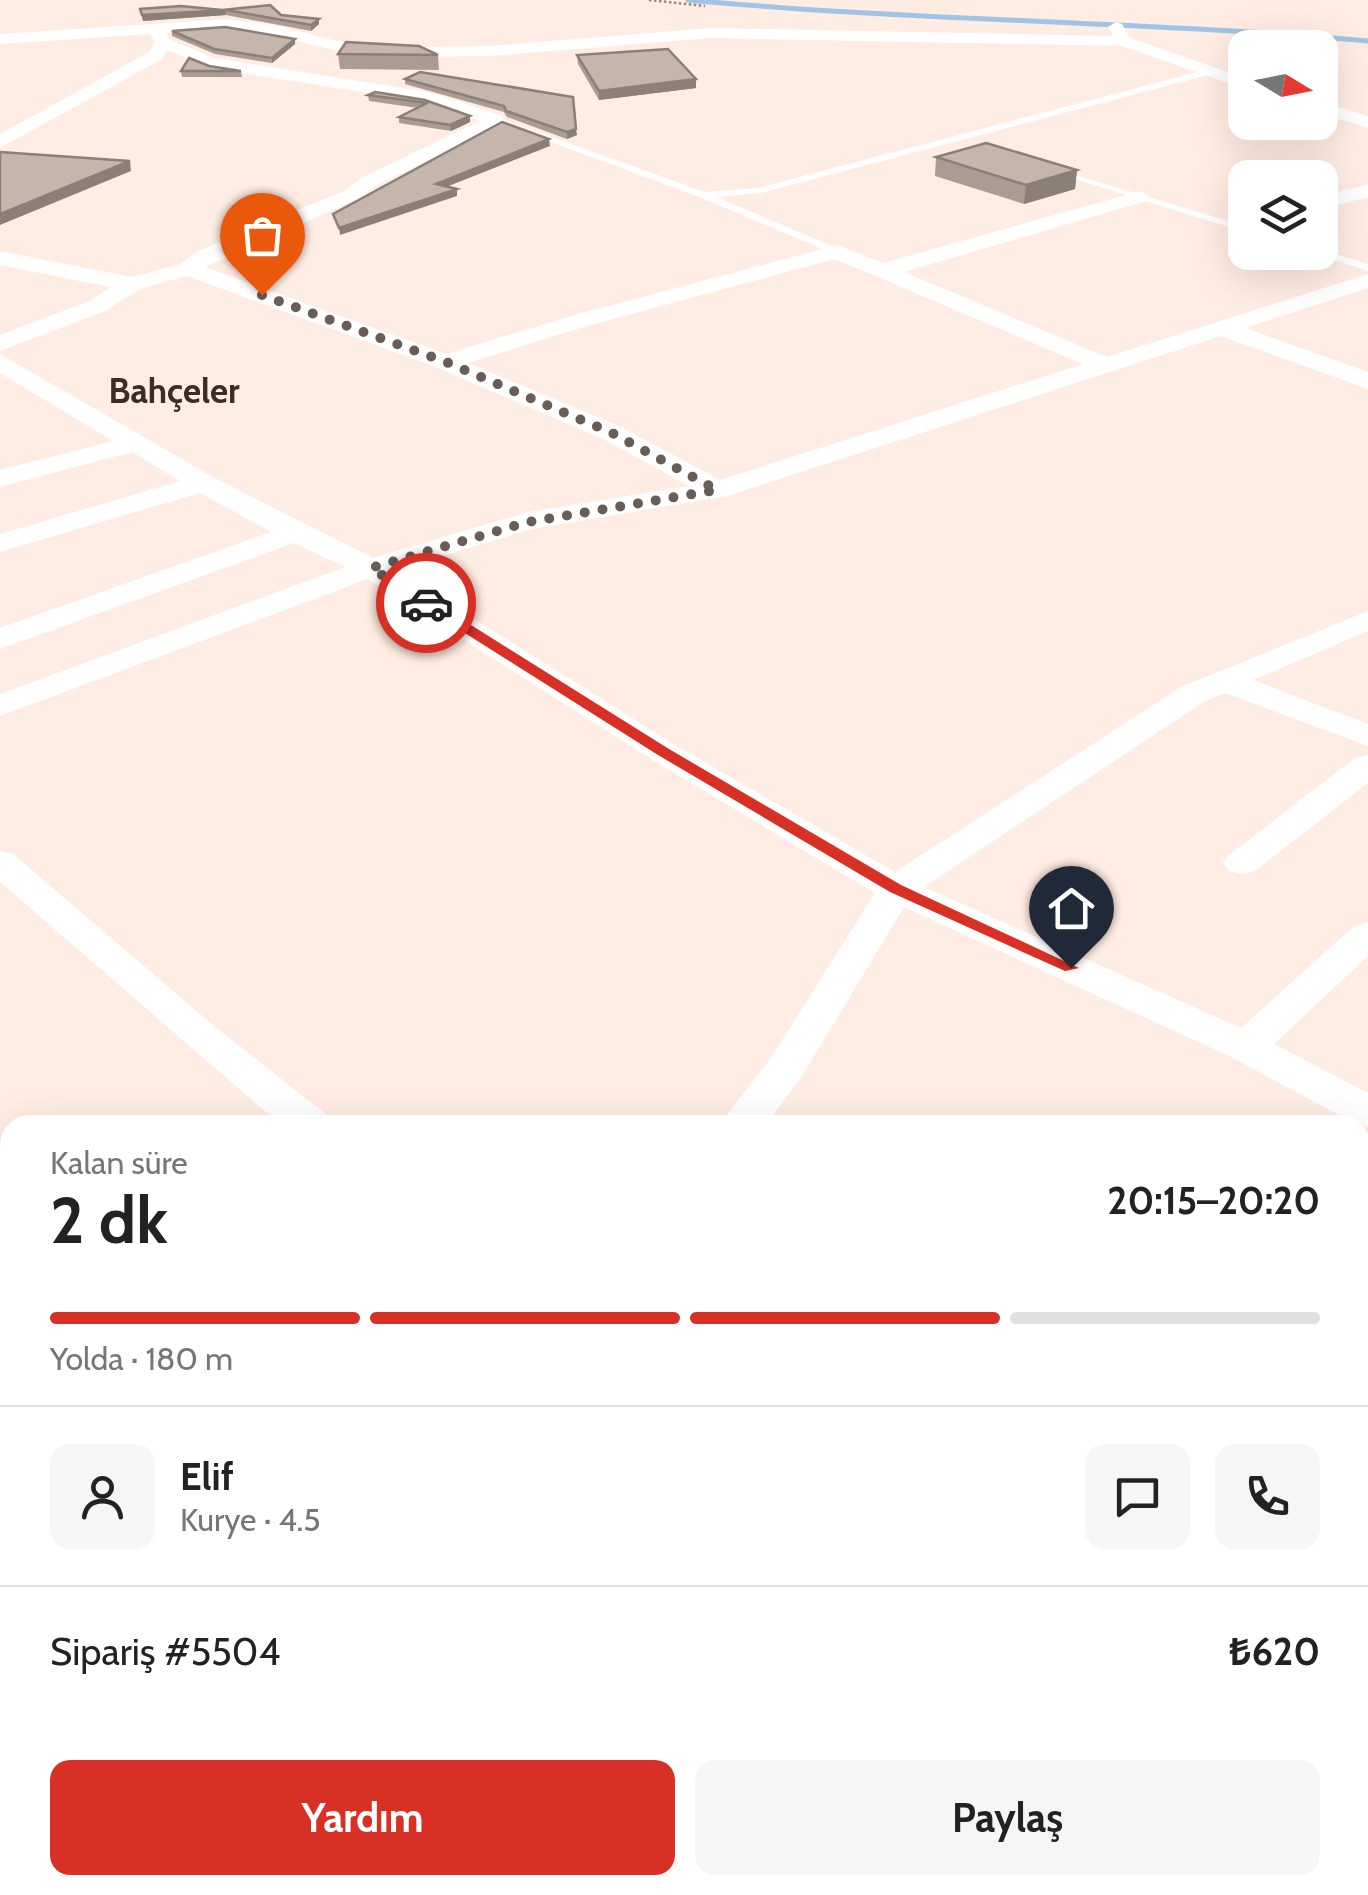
<!DOCTYPE html>
<html lang="tr">
<meta charset="utf-8">
<style>
body{margin:0;font-family:Cabin,sans-serif;background:#f6f6f6;color:#222;height:100vh;display:flex;flex-direction:column;font-size:38px;white-space:nowrap}
*{box-sizing:border-box;margin:0}
p{font-size:32px;color:#767676}
.icon{flex:none;width:55px;height:55px;fill:none;stroke:currentColor;stroke-width:2;stroke-linecap:round;stroke-linejoin:round}
.map{position:relative;flex:1;overflow:hidden}
.sheet{position:absolute;left:0px;top:1115px;width:1370px;height:780px;display:flex;flex-direction:column;background:#fff;border-radius:30px 30px 0 0;box-shadow:0 10px 40px #0002}
.sheet>*{flex:none}
.needle{width:65px;rotate:100deg}
.tools{position:absolute;left:1228px;top:30px;display:grid;gap:20px}
.tools a{display:grid;place-items:center;width:110px;height:110px;border-radius:20px;background:#fff;box-shadow:0 10px 40px #0002;font-size:50px}
.pin{position:absolute;display:grid;place-items:center;width:85px;height:85px;color:#fff;margin:-102px -42px;border-radius:50% 50% 50% 0;rotate:-45deg;box-shadow:0 0 10px #0007}
.pin .icon{rotate:45deg}
.courier{position:absolute;display:grid;place-items:center;width:100px;height:100px;margin:-50px;border:8px solid #d93025;border-radius:50%;background:#fff;color:#222;box-shadow:0 2px 12px #0007}
.overview em{font-style:normal;font-weight:700}
.overview div{display:flex;flex-direction:column-reverse}
.overview{display:flex;align-items:center;justify-content:space-between;height:170px;padding:0 50px}
h1{font-size:65px;font-weight:700;line-height:75px}
.bar{display:grid;grid-template-columns:repeat(4,1fr);gap:15px 10px;align-content:center;height:120px;padding:0 50px}
.bar i{height:12px;border-radius:8px;background:#e0e0e0}
.bar .active{background:#d93025}
.bar p{grid-column:span 4}
.line{display:flex;align-items:center;gap:25px;padding:0 50px;border-top:2px solid #e0e0e0}
.line div{flex:1}
.round{display:grid;place-items:center;flex:none;width:105px;height:105px;border-radius:20px;background:#f6f6f6}
.action{display:flex;gap:20px;margin-top:auto;padding:20px 50px}
.action a{flex:1;height:115px;border-radius:20px;background:#d93025;color:#fff;font-size:40px;font-weight:700;line-height:115px;text-align:center}
.action a+a{background:#f6f6f6;color:#222}
.map>svg:first-child{display:block}
</style>
<div class="map">
<svg width="1368" height="1895" viewBox="0 0 1368 1895">
<rect width="100%" height="100%" fill="#ffece2"/>
<g fill="none" stroke-linecap="round" stroke-linejoin="round">
<!-- stream -->
<path stroke="#a0c4e5" stroke-width="5" d="M688,0C914,21 1142,21 1368,41"/>
<!-- path -->
<path stroke="#948780" stroke-width="2.5" stroke-dasharray="2.5 2.5" stroke-linecap="butt" d="M649,0L705,6"/>
<!-- lane -->
<path fill="#fff" fill-rule="evenodd" d="M1209,69L1212,74L761,193L717,197L841,250V254L837,255L702,198L491,120L499,118L705,192L757,188Z
M1049,167L1245,226V232L1049,171Z
M1320,249L1368,264V271L1315,254Z"/>
<!-- street -->
<path fill="#fff" fill-rule="evenodd" d="M226,19L274,25L349,44L417,47L491,46L711,28L1113,36L1108,27L1116,22L1122,24L1130,38L1245,78V89L1122,46L711,38L491,56L417,57L349,54L274,35L226,29L166,33L169,39L214,58L429,92L503,116V124L375,186L358,199L205,267L446,354L571,316L837,245L883,263L1140,191L1150,197L1147,201L904,272L1107,357L1368,274V288L1245,328L1368,372V389L1221,336L727,496L532,529L396,570L675,745L895,872L1181,687L1368,611V631L1253,680L1368,724V746L1225,693L1205,701L924,887L1241,1028L1354,926L1368,922V956L1274,1044L1368,1093V1127L1352,1122L1231,1057L904,907L801,1078L765,1125H719L770,1059L875,893L651,759L368,579L0,716V694L345,567L294,543L0,649V628L271,532L200,493L0,552V534L180,481L132,452L0,487V470L113,441L0,373V354L213,477L373,558L528,512L689,486L603,439L436,367L187,276L140,289L105,311L0,351V335L89,301L111,287L0,265V251L132,277L180,264L198,251L344,191L361,178L480,121L426,102L210,68L167,50L162,59L0,148V134L149,52L155,42L150,34L0,44V34ZM835,259L1083,364L720,480L621,427L468,363L587,326Z
M1320,101L1368,116V128L1320,113Z
M1368,184V197L1320,210V197Z
M1245,220V232H1231L1228,227Z
M1368,755V783L1255,871L1242,874L1229,871L1223,863L1229,855L1355,758Z
M0,851L13,854L214,1026L326,1114L332,1125H281L0,882Z
M1360,1413L1368,1416V1465L1360,1462Z
M10,1586V1660L0,1664V1589Z
M1368,1689V1745L1360,1748V1692Z
M0,1761L10,1765V1839L0,1835Z
M16,1885H81L85,1895H20Z
M947,1885H1012L1016,1895H951Z
M1283,1885H1349L1353,1895H1287Z"/>
</g>
<!-- wall -->
<path fill="#aa9c92" d="M140,9L222,10L281,15L319,24L311,31L226,15L143,21Z
M172,31L295,39V44L272,63L215,54L172,36Z
M338,54L438,55L439,70L340,69Z
M577,55L696,79V88L599,100L578,64Z
M209,66L241,71L242,77H182L181,71Z
M420,72L577,135L567,139L507,117L504,112L405,84V79Z
M368,95L425,100L470,116V122L451,131L399,123V117L418,108L369,101Z
M936,157L1077,170L1075,189L1024,204L935,176Z"/>
<!-- shaded-wall -->
<path fill="#8b7f77" d="M226,10V15L143,21L142,15Z
M319,19V24L311,31V25Z
M295,39V44L272,63V58Z
M696,79V88L599,100V91Z
M470,116V122L451,131L450,125Z
M576,129L577,135L567,139V132Z
M549,139L550,146L436,191V184Z
M130,161L131,171L0,225V214Z
M1077,170L1075,189L1024,204L1026,185Z
M457,189V196L340,235L339,228Z"/>
<!-- building -->
<path fill="#c6b5aa" stroke="#8b7f77" stroke-width="2.5" d="M270,5L281,15L319,19L311,25L226,10L142,15L140,9L181,6L222,10Z
M225,27L295,39L272,58L214,49L172,31Z
M346,42L419,46L438,55L338,54Z
M668,49L696,79L599,91L577,55Z
M189,58L209,66L241,71H181Z
M420,72L573,97L576,129L567,132L506,111L504,106L405,79Z
M375,92L425,100L470,116L450,125L399,117L427,103L368,95Z
M502,122L549,139L436,184L457,189L339,228L333,214Z
M986,143L1077,170L1026,185L936,157Z
M0,152L130,161L0,214Z"/>
<!-- route -->
<path fill="#d93025" d="M422,600H431L669,749L901,885L1079,968L1065,971L890,892L658,755L422,606Z"/>
<g fill="none" stroke-linecap="round" stroke-linejoin="round">
<!-- done -->
<path stroke="#685d57" stroke-width="10" stroke-dasharray="0 18" d="M262,295L446,362L612,433L717,490L528,522L371,568L426,603"/>
</g>
<g text-anchor="middle" dominant-baseline="central" stroke-width="10" stroke-linejoin="round" paint-order="stroke">
<!-- far-district labels -->
<g font-size="35" font-weight="bold" fill="#3b2d24" stroke="#ffece2">
<text x="174" y="390">Bahçeler</text>
</g>
</g>
</svg>
<div class="tools">
<a><svg class="needle" viewBox="-14 -14 28 28"><path d="M0-13l5 13h-10z" fill="#e53935"/><path d="M0 13l5-13h-10z" fill="#767676"/></svg></a>
<a><svg class="icon" aria-label="layers" viewBox="0 0 24 24"><path d="M12 4l9 5-9 5-9-5zM3 14l9 5 9-5"/></svg></a>
</div>
<div class="pin" style="left:262px;top:295px;background:#ea580c"><svg class="icon" aria-label="bag" viewBox="0 0 24 24"><path d="M5 8h14l-1 12H6zM9 8a3 3 0 0 1 6 0"/></svg></div>
<div class="pin" style="left:1071px;top:968px;background:#1f2937"><svg class="icon" aria-label="home" viewBox="0 0 24 24"><path d="M3 11l9-7 9 7M6 9v11h12V9"/></svg></div>
<div class="courier" style="left:426px;top:603px"><svg class="icon" aria-label="car" viewBox="0 0 24 24"><path d="M5 17H2v-5l4-1 3-4h7l3 4 3 1v5h-3M9 17h6M6 11h13"/><circle cx="7" cy="17" r="2"/><circle cx="17" cy="17" r="2"/></svg></div>
<section class="sheet">
<div class="overview"><div><h1>2 dk</h1><p>Kalan süre</p></div><em>20:15–20:20</em></div>
<div class="bar"><i class="active"></i><i class="active"></i><i class="active"></i><i></i><p>Yolda · 180 m</p></div>
<div class="line" style="height:180px"><a class="round"><svg class="icon" aria-label="person" viewBox="0 0 24 24"><circle cx="12" cy="8" r="4"/><path d="M4 21q1-7 8-7t8 7"/></svg></a><div><b>Elif</b><p>Kurye · 4.5</p></div><a class="round"><svg class="icon" aria-label="chat" viewBox="0 0 24 24"><path d="M4 5h16v11H9l-5 4z"/></svg></a><a class="round"><svg class="icon" aria-label="phone" viewBox="0 0 24 24"><path d="M5 4h4l2 5-3 2q2 4 5 5l2-3 5 2v4C11 20 4 13 5 4z"/></svg></a></div>
<div class="line" style="height:130px"><div>Sipariş #5504</div><b>₺620</b></div>
<div class="action"><a>Yardım</a><a>Paylaş</a></div>
</section>
</div>
